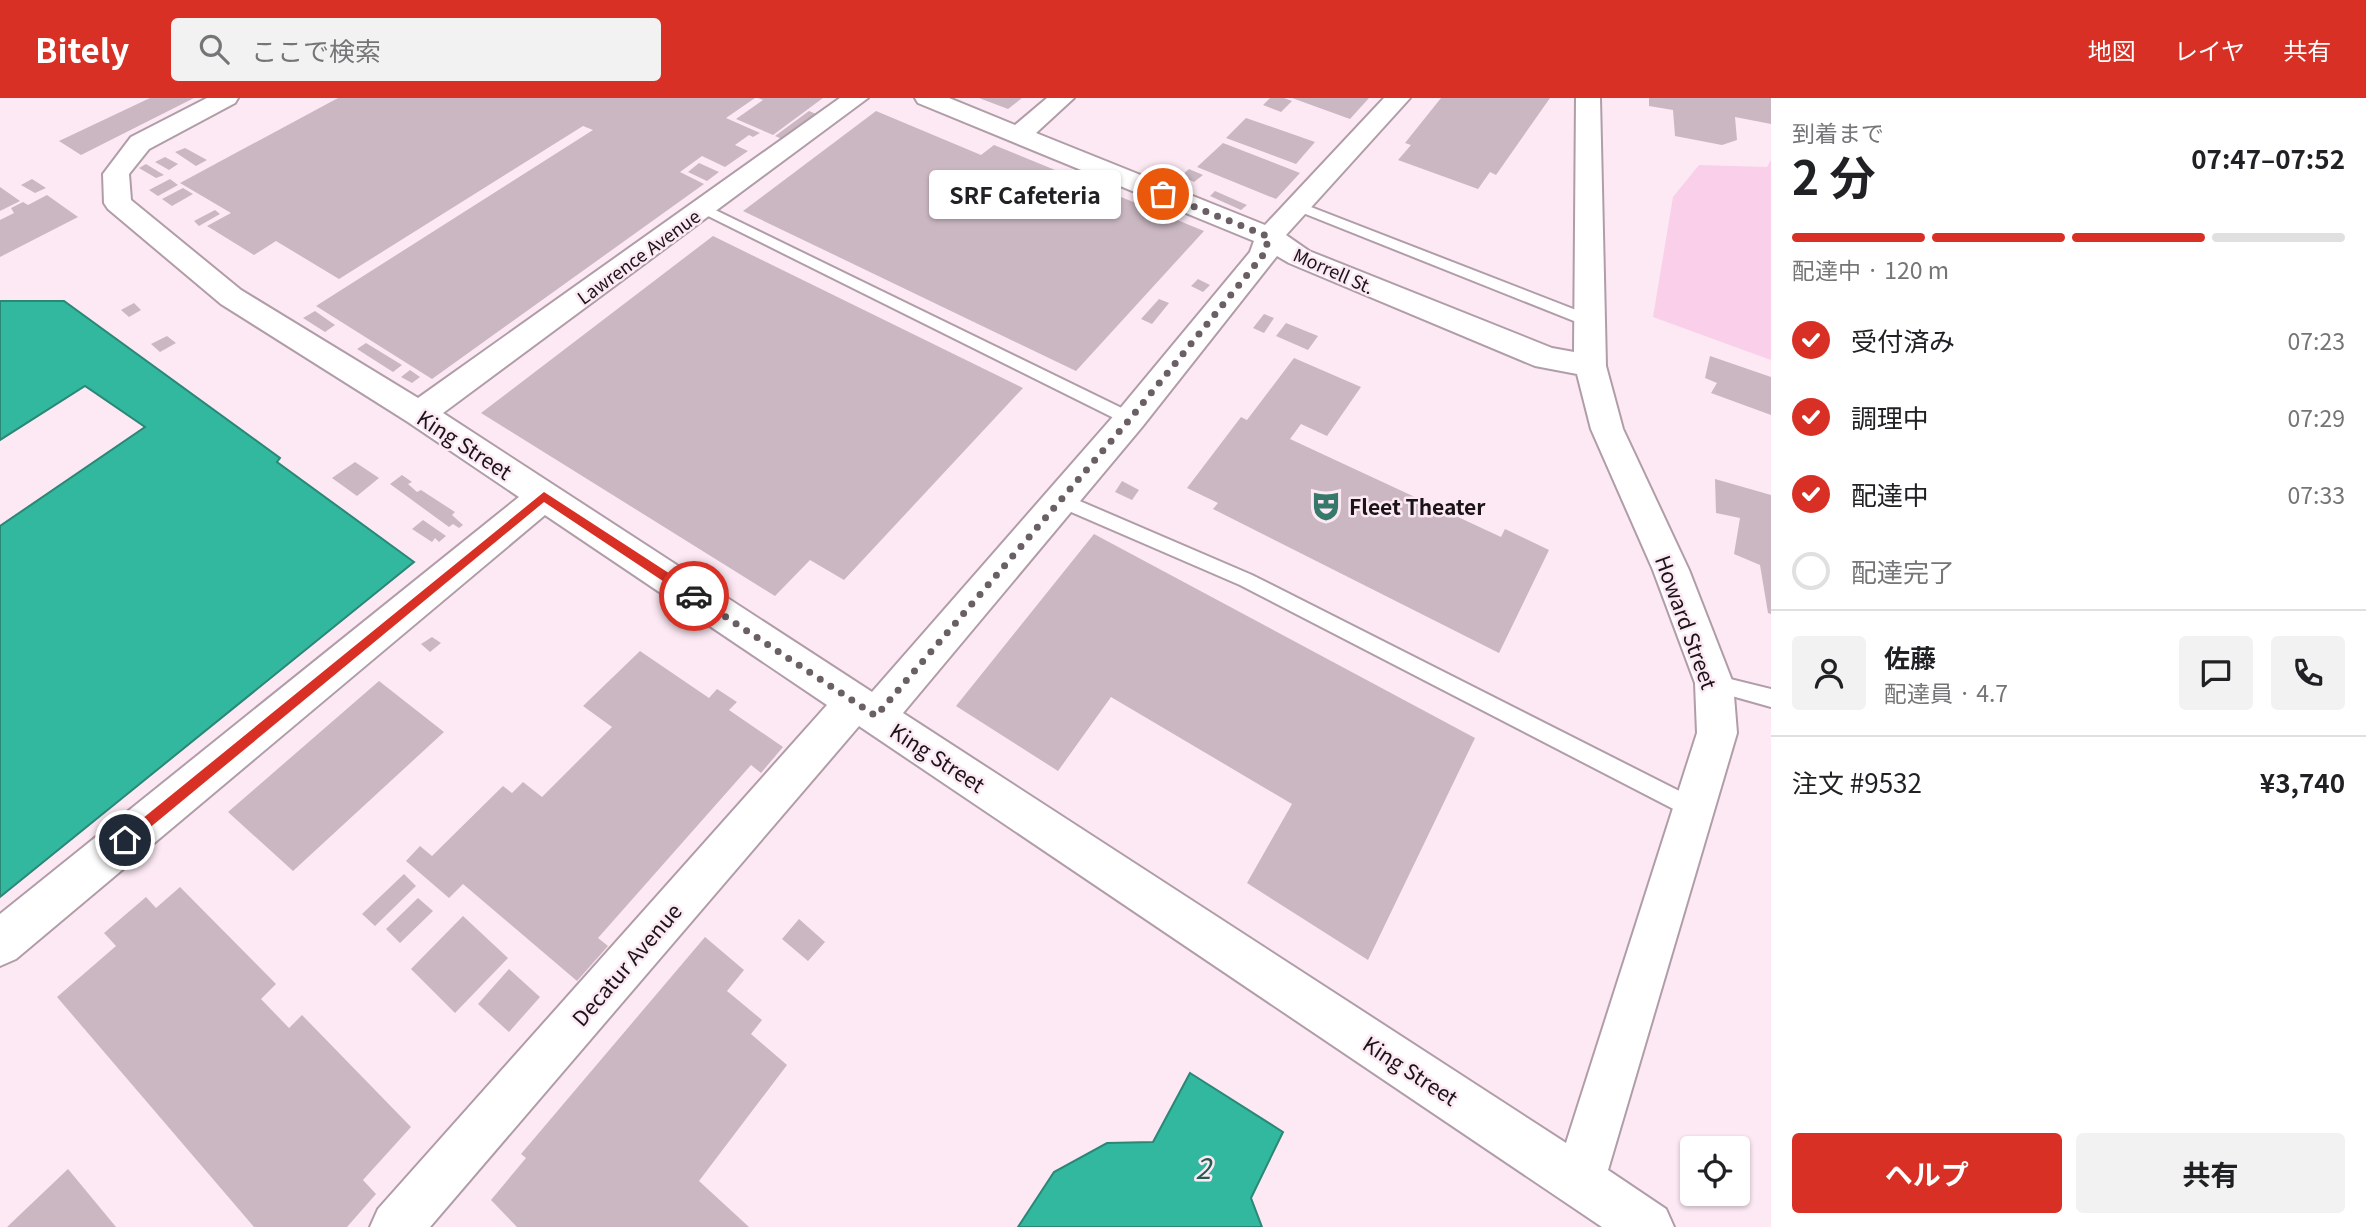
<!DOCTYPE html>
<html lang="ja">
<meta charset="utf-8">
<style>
body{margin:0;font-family:Georgia,"Noto Sans JP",serif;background:#f2f2f2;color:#202124;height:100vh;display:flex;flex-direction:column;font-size:26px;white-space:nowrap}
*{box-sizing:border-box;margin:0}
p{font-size:23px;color:#757577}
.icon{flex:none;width:38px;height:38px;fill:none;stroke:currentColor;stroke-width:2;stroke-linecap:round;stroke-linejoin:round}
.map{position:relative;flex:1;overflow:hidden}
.side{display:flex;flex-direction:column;background:#fff;width:595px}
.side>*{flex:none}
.tools{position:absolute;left:1680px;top:1038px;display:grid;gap:14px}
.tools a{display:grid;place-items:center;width:70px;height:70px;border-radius:7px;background:#fff;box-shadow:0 2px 5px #0004;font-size:35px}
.pin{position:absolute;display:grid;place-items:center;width:60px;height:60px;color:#fff;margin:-30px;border:4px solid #fff;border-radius:50%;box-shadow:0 2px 7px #0007}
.courier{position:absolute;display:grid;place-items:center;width:70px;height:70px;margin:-35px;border:5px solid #d93025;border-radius:50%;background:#fff;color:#222;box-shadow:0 2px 9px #0007}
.bubble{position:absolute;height:49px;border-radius:7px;background:#fff;box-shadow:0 2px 5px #0004;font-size:23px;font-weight:700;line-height:49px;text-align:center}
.overview em{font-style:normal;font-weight:700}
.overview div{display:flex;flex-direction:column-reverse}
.overview{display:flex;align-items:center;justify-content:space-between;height:119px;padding:0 21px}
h1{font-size:46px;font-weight:700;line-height:52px}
.bar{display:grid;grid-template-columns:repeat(4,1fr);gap:10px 7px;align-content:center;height:84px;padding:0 21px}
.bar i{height:9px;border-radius:5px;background:#e0e0e0}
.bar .selected{background:#d93025}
.bar p{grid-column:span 4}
.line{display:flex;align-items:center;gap:18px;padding:0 21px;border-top:2px solid #e0e0e0}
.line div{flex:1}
.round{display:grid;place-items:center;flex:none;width:74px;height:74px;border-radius:7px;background:#f2f2f2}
ol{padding:0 21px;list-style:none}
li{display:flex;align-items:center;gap:21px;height:77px}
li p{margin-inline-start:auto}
li .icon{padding:7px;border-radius:50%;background:#d93025;color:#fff;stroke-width:4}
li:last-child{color:#757577}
li i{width:38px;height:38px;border:4px solid #e0e0e0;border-radius:50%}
.button{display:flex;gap:14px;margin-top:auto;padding:14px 21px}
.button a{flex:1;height:80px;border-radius:7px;background:#d93025;color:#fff;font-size:28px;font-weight:700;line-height:80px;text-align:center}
.button a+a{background:#f2f2f2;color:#202124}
header{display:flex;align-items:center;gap:42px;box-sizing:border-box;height:98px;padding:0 35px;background:#d93025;color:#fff}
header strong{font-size:33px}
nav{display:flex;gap:38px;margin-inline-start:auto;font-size:24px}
.search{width:490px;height:63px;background:#f2f2f2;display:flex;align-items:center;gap:18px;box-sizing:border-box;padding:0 24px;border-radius:7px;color:#757577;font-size:26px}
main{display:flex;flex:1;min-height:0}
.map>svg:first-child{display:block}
</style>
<header>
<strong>Bitely</strong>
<div class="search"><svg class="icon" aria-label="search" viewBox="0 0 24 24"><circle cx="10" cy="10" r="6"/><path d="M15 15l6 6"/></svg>ここで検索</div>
<nav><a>地図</a><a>レイヤ</a><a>共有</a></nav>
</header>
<main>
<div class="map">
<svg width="1771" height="1129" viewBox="0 0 1771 1129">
<rect width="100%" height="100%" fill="#fce9f4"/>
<!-- green -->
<path fill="#facfe9" d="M1771,62V262L1653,219L1673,99L1699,67L1767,69Z"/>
<!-- water -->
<path fill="#32b89e" stroke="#2b8776" stroke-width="2" d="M0,203H64L280,360L277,364L414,464L0,799V428L145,329L85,288L0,342Z
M1190,975L1283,1034L1251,1100L1262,1129H1018L1054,1074L1107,1045L1153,1044Z"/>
<!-- building -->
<path fill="#cab7c2" d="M150,0H194L81,57L59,43Z
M338,0H755L726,20L760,35L753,39L749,37L735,47L748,53L725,69L702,58L680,74L704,86L432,281L316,208L593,32L583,28L339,181L276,143L254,157L207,128L231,115L180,85Z
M758,0H823L773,37L736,21L763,2Z
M979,0H1022L1008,11Z
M1270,0H1284L1292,3L1281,14L1263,7Z
M1292,0H1369L1350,21Z
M1441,0H1550L1496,77L1490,74L1478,91L1398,62L1411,47L1405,45Z
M1649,0H1771V26L1735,19L1737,42L1722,47L1675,38L1673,12L1649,8Z
M809,13L816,16L782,41L775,38Z
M876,13L981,57L994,47L1204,133L1076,273L743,113Z
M1246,20L1315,44L1296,66L1226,40Z
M1223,45L1300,75L1276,101L1197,69Z
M185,50L207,62L196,68L175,54Z
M165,59L178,66L169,72L155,64Z
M699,65L719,74L707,83L688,74Z
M146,66L164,77L156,80L139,70Z
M1189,71L1203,77L1194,84L1181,78Z
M32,81L46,90L35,95L21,87Z
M170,81L178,87L158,98L149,92Z
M0,89L20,103L0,113Z
M183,90L193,96L172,108L162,101Z
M1215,93L1247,107L1241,112L1210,98Z
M47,97L78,119L0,159V122L14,115L11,110L23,104L28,107Z
M215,112L220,116L199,128L194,123Z
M713,138L1023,290L844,482L810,462L775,498L481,315Z
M1198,181L1210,187L1203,194L1191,188Z
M1159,201L1169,205L1152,226L1141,221Z
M134,205L141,212L129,219L121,212Z
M315,213L335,227L325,234L303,220Z
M1264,216L1274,220L1264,235L1253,230Z
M1286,225L1318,238L1308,252L1276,238Z
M167,238L176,245L160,254L151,246Z
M366,245L402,267L393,274L357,251Z
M1710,258L1771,279V317L1711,295L1717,285L1705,280Z
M1294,260L1361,289L1327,338L1301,326L1290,341L1501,439L1505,431L1549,452L1499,555L1213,411L1218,405L1187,390L1241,319L1247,322Z
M410,272L420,279L412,285L401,279Z
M355,364L379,380L357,398L332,380Z
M402,377L412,384L408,386L417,394L421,392L455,414L452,417L463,427L459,430L453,426L449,429L390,386Z
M1715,381L1771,397V516L1768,515L1760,467L1734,456L1740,420L1716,415Z
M1122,383L1139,392L1132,402L1115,394Z
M423,422L446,438L439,444L435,440L432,444L412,431Z
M1094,436L1475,640L1368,862L1247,785L1292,706L1111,599L1058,673L956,608Z
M432,539L441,545L430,554L421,546Z
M640,553L709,600L717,591L737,604L729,612L783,649L761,675L751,667L598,840L608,848L577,883L463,786L449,800L406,763L420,748L432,758L503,688L512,695L523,684L542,699L612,629L583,608Z
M379,583L444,634L293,773L228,714Z
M404,776L416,788L375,828L362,816Z
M180,789L276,886L261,901L289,930L302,917L411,1029L363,1082L376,1096L347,1129H254L57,899L116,848L104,835L146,799L156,810Z
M418,800L433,813L400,845L386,831Z
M463,818L508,860L455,915L411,871Z
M799,821L825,844L808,863L782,841Z
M705,839L744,872L727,893L762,922L751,936L787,967L699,1083L749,1129H517L491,1102L526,1060L521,1056Z
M509,871L540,899L509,934L478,906Z
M68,1071L116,1129H7Z"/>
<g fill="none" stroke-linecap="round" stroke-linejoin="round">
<!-- lane casing -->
<g stroke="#b09da8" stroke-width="4">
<path id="lane" d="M1298,104L1594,219L1597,223L1594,227H1584L1293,111V105Z
M703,106L1136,317L1138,321L1130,327L1124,325L698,113V107Z
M1061,395L1252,477L1701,704L1705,711L1701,718L1694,721L1687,718L1240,487L1055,407L1052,402L1055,397Z
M1714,577L1771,591V609L1707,591L1704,585L1707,579Z"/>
</g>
<!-- street casing -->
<g stroke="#b09da8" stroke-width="4">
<path id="street" d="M207,0H238L235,5L149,51L129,76L131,102L241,192L418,300L840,0H868L443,315L872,594L1118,313L1250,154L1254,143L918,5L915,0H949L1015,27L1047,0H1074L1036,35L1265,127L1384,0H1410L1286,137L1309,153L1552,250L1574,254L1576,0H1600L1606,268L1623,331L1689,472L1733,585L1737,635L1608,1072L1666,1111L1674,1129H1602L859,628L430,1129H370L378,1111L827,607L545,417L16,861L0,868V816L519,399L408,324L221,206L108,111L104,105L103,76L131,39ZM1277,158L1289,165L1535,268L1577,276L1591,331L1653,472L1695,585L1697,635L1566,1045L903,615L1142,329Z"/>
</g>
<!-- lane -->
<use href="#lane" fill="#fff" fill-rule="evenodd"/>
<!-- street -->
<use href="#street" fill="#fff" fill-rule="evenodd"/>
</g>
<!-- route -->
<path fill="#d93025" d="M544,394L698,494V501H690L544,404L130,746H121V738Z"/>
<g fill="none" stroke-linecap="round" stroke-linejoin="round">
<!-- done -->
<path stroke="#695f64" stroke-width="7" stroke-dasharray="0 12.6" d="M694,498L876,618L1130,321L1264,156L1269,139L1163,96"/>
</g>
<!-- icons -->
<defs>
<g id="theatre-bare" transform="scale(2.415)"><path d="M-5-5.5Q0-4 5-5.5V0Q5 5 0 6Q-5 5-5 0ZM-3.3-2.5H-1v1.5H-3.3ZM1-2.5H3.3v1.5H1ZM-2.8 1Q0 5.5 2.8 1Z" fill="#36796a" stroke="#fce9f4" stroke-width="2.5" paint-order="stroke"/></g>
</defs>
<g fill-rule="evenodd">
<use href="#theatre-bare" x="1326" y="408"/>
</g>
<g text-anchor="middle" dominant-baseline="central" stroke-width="5" stroke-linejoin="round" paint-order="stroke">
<!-- far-street labels -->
<g font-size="18" fill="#1a1417" stroke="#fce9f4">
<text transform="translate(638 158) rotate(-36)">Lawrence Avenue</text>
<text transform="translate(1334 172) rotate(24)">Morrell St.</text>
</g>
<!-- street labels -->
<g font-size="21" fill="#1a1417" stroke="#fce9f4">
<text transform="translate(465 346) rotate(33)">King Street</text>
<text transform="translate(1687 524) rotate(70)">Howard Street</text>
<text transform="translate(938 659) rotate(33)">King Street</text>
<text transform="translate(626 866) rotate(-49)">Decatur Avenue</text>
<text transform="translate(1411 972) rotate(33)">King Street</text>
</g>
<!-- poi labels -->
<g font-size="21" font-weight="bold" fill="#1a1417" stroke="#fce9f4" text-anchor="start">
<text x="1349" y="408">Fleet Theater</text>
</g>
<!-- near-water labels -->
<g font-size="28" font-style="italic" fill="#265a4f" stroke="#fce9f4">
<text x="1203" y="1069">2</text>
</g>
</g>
</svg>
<div class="tools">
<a><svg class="icon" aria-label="locate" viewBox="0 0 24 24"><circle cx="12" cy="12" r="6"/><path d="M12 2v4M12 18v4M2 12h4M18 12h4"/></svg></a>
</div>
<div class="pin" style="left:1163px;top:96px;background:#ea580c"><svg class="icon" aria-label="bag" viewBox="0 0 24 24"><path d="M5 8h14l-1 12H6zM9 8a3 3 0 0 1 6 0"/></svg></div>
<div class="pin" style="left:125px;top:742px;background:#1f2937"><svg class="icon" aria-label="home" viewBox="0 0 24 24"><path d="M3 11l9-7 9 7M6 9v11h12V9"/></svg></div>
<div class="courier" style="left:694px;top:498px"><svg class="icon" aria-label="car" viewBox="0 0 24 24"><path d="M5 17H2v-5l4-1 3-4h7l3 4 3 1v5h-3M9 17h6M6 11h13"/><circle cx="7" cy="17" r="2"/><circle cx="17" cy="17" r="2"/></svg></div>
<div class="bubble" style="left:929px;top:72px;width:192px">SRF Cafeteria</div>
</div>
<section class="side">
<div class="overview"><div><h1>2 分</h1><p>到着まで</p></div><em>07:47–07:52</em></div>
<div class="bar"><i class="selected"></i><i class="selected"></i><i class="selected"></i><i></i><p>配達中 · 120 m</p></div>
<ol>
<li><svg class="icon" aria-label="check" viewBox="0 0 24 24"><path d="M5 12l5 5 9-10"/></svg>受付済み<p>07:23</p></li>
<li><svg class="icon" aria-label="check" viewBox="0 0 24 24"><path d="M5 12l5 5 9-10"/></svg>調理中<p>07:29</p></li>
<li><svg class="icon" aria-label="check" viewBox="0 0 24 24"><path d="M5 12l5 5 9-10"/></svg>配達中<p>07:33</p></li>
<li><i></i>配達完了</li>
</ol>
<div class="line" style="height:126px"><a class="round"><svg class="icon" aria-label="person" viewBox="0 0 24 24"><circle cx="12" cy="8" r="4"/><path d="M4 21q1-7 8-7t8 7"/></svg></a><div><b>佐藤</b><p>配達員 · 4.7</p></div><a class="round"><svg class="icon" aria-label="chat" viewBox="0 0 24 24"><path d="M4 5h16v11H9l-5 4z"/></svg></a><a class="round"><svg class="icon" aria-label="phone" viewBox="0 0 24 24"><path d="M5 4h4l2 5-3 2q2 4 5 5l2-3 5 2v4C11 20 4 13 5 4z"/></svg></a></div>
<div class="line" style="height:91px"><div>注文 #9532</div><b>¥3,740</b></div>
<div class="button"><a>ヘルプ</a><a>共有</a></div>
</section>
</main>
